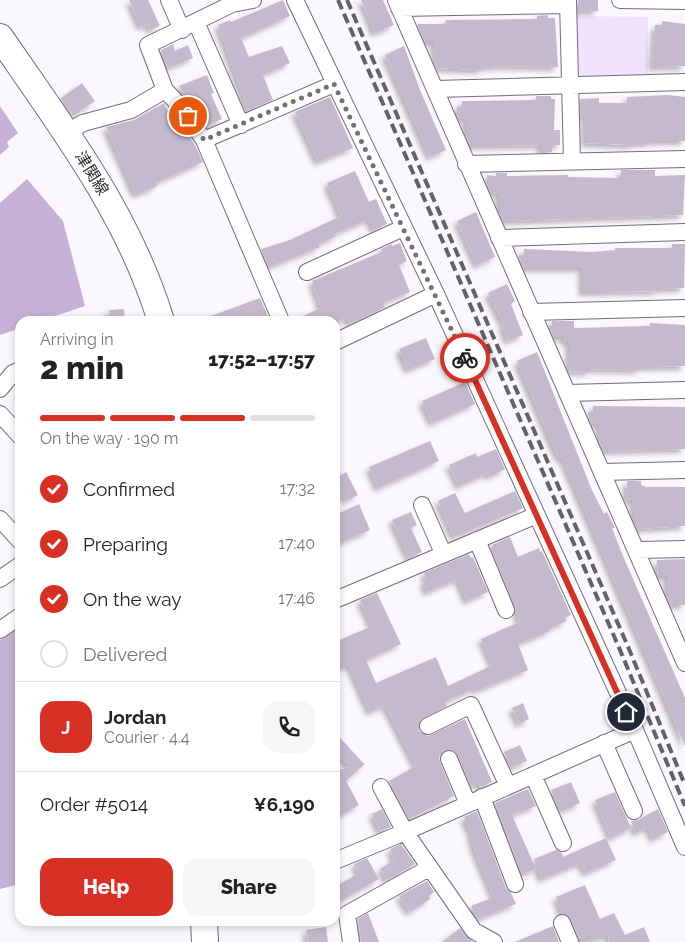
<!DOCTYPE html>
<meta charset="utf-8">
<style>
body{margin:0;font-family:Raleway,"Noto Sans JP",sans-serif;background:#f6f6f6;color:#222;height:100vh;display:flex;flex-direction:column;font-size:19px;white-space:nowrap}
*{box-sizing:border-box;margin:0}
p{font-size:16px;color:#767676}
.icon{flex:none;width:28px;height:28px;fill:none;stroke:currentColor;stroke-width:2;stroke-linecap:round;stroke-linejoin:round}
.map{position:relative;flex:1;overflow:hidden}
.drawer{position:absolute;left:15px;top:316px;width:325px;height:610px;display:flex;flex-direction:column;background:#fff;border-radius:15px;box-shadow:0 2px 8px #0003}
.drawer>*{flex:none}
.pin{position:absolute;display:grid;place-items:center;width:42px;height:42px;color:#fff;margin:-21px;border:2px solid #fff;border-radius:50%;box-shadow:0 1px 5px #0007}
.courier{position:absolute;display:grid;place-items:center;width:50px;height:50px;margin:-25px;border:4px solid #d93025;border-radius:50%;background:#fff;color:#222;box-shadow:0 1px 6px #0007}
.head em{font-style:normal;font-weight:800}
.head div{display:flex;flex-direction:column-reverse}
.head{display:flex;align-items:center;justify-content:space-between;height:85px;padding:0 25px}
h1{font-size:32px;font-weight:800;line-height:38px}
.bar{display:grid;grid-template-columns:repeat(4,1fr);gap:8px 5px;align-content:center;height:60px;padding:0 25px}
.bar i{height:6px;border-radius:4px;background:#e0e0e0}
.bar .active{background:#d93025}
.bar p{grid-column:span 4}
.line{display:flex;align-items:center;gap:12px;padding:0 25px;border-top:1px solid #e0e0e0}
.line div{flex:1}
.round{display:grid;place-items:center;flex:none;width:52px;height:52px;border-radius:15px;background:#f6f6f6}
ol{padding:0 25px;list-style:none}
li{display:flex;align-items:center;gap:15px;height:55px}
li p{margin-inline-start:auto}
li .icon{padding:5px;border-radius:50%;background:#d93025;color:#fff;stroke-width:4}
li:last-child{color:#767676}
li i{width:28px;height:28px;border:2px solid #e0e0e0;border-radius:50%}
.primary-button{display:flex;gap:10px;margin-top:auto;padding:10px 25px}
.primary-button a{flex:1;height:58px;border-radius:15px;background:#d93025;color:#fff;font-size:20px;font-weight:800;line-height:58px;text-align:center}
.primary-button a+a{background:#f6f6f6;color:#222}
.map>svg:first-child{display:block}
</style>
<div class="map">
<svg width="685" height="942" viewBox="0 0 685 942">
<defs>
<filter id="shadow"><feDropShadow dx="-4" dy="4" stdDeviation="2.5" flood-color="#0004"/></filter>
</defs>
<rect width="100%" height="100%" fill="#fbf7fe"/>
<!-- green -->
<path fill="#f1e2fd" d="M575,16L648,17V76L583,78L576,71Z"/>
<!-- water -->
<path fill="#c6b2d6" d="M0,106L18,133L7,142L9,147L0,155Z
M27,179L63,221L85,306L40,321H20V328L0,335V203Z
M20,625V884L0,889V640Z"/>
<!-- building -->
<path fill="#c5bacd" filter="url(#shadow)" d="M129,0H148L160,26L150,30L148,24L141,27Z
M283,0L290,16L241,38L249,57L282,46L290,63L263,75L273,100L248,110L218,25L230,20L231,22Z
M361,0H383L394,25L375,33Z
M578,0H598V11H578Z
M548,15V18H555L558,67L503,66L482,67V70L436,68L434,42H425L418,26V24H445L446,20L537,19V16Z
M662,21L685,24V66L652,67L655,25H662Z
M173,44L175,51L188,45L193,58L168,68L161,50Z
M404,46L420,90L446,150L430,157L385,55Z
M207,75L214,93L211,94L222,119L206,126L193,101L190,102L179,86Z
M82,83L95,101L73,116L61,98Z
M668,95L685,97V141H650V143H634V145L585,143V116H581L580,99L599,98V103H627V97Z
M536,96H551V99H555L554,130H560V145H552V152H541V145L471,146L466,136V119H459L457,114V107H462V101L536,100Z
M330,97L353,148L318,162L295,112Z
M164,103L177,132L184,129L195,145L203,162L156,183L157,186L136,195L106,127L134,120Z
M621,170H655V176L685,175L683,215L503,221L499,212V193L491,192L487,183V175L496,176V173H507V176L568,175V177L621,178Z
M355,171L369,202L376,199L387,224L374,230L369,219L335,234L336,236L318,245L320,247L269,267L261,249L290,240L341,216L327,183Z
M476,212L495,257L477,265L457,221Z
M400,243L407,261L399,265L410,292L383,303L385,307L350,324L347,317L338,321H291L321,308L312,281L382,252L381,249L392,244V246Z
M672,244H685L684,288L657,289V291L582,292V268H524L519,258V255H524V249L592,252L615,250V248H672Z
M507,284L515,301L511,304L523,335L508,341L502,326L504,325L488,293Z
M260,298L270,321H201L200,320Z
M124,309L125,321H110L109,310Z
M552,321H574V328L650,326V323L685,325V366L639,367V370L589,369V372L569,371V342H565L564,337H554L549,326L552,325Z
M426,338L435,359L408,370L399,349Z
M537,352L591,488L604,514L607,512L615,528H612L623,556L685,698V746L562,457L559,458L552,443L517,361Z
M465,382L475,404L432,423L422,401Z
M593,406L685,407V449L603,451L599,441V424H592L588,415V412H593Z
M430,441L439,461L378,488L369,467Z
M496,449L505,469L489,477L488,473L459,486L449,465L476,453L477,457Z
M346,472L358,495L346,501L335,479Z
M627,481H641V485L647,487H685V526L637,529L633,520V500L626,499Z
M515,491L523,508L454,537L438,501L455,493L465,513Z
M359,504L370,530L335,545V515Z
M411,512L417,525L411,528L422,552L409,558L392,520Z
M510,537L518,557L539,548L540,552L542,551L571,615L565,618L566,621L549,629L550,631L518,644L528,670L476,691L475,688L445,702L447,706L420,720L419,731L428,736L465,719L492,782L481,787L478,783L471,786L458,755L451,749L445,750L439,757L440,762L454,796L409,819L389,781L416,766L385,705L370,712L349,664L335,671V642L372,626L360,600L377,593L401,644L366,660L376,683L436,657L448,686L493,665L481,639L519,622L515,606L491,549L492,545Z
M469,554L471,558L473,557L488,592L467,601L458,579L427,592L423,582L427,581L424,573Z
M685,559V605H671L667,597V576H658L657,560Z
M523,703L529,719L519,724L512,708Z
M335,732L364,764L366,763L346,781L359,805L340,816L335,808V763L339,770L350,767L335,751Z
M520,745L527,761L511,768L504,752Z
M571,782L580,803L560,812L551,790Z
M528,789L536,806L512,815L536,869L522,874L495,803Z
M615,792L631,828L611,838L595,800Z
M382,809L391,827L380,831L372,814Z
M658,809L668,832L653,839L648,827L636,833L631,821L638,820Z
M477,811L506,888L511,893L516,904L478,919L471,906L494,897L477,856L470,835H472L464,817Z
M606,838L616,860L586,873L581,863L542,879L534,859L556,850L562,853L563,857Z
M401,844L415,864L387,880L380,869L394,860L390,849Z
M367,858L379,879L335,904V887L359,873L354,864Z
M427,881L434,892L429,896L430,899L410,912L399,896Z
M585,885L600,919L614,913L625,935L644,927L650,942H609L608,935L587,942L583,938L579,939L571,919L562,913L556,897Z
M368,913L379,942H361L358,919Z
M553,926L559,942H515Z
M326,927L328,942H308L306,930Z
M460,928L473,942H442Z"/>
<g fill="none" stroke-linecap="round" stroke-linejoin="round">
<!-- minor casing -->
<g stroke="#756b7c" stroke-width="18">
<path id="minor" d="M169,0L182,30
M295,0L436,294L635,730L685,847
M396,0L685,663
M568,0L572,161
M620,0L685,1
M399,8L568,5
M196,22L241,125
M435,89L685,82
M165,90L180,106L204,140L281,321
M66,133L83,123L131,110L165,90L148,45L232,4L253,0
M204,140L334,84
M466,164L685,159
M499,238L685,232
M307,272L403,228
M531,312L685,308
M335,342L436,294
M0,389L13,373L20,370
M567,393L685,390
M0,414L20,436
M602,472L685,470
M422,505L443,553
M0,519L20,541
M477,540L506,610
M636,550L685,549
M0,579L20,565
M335,600L537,515
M0,630L20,616
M428,726L471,705L508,786
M604,743L634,811
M449,759L468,804
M533,775L563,843
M381,787L405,832L474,931L494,942
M482,797L515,884
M335,861L405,832L635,730
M562,923L570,942
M351,942L347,914L429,868"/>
</g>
<!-- primary casing -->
<g stroke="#756b7c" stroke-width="28">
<path id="primary" d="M0,37C62,127 129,215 161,321
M204,921L205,942"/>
</g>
<!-- minor -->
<use href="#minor" stroke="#fff" stroke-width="16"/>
<!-- primary -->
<use href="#primary" stroke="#fff" stroke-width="26"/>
<!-- rail -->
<path stroke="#656168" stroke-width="4" stroke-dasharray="10 5" stroke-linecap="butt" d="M338,0L620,650L685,806
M347,0L629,649L685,785"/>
</g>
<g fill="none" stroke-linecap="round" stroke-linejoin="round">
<!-- done -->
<path stroke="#747077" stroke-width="5" stroke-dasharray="0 9" d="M188,116L204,140L334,84L465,358"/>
<!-- route -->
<path stroke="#d93025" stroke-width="6" d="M465,358L626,712"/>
</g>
<g text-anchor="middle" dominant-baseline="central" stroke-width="4" stroke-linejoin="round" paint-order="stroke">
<!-- street labels -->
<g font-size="16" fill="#2b272e" stroke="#fff">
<text transform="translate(92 173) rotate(58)">津関線</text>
</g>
</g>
</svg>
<div class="pin" style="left:188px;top:116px;background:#ea580c"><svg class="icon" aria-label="bag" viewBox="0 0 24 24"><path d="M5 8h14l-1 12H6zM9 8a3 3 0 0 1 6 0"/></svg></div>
<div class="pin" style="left:626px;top:712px;background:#1f2937"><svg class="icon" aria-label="home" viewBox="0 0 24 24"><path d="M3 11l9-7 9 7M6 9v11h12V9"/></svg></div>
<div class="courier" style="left:465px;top:358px"><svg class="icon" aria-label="bike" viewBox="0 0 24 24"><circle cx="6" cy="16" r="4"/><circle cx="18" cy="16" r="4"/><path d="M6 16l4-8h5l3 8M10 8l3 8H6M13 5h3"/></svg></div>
<section class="drawer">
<div class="head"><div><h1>2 min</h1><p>Arriving in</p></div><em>17:52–17:57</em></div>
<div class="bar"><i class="active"></i><i class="active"></i><i class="active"></i><i></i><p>On the way · 190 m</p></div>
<ol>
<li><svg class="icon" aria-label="check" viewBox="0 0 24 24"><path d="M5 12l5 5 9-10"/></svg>Confirmed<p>17:32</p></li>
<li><svg class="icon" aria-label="check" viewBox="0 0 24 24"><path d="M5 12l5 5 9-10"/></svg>Preparing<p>17:40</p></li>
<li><svg class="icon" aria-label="check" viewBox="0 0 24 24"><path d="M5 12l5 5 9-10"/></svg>On the way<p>17:46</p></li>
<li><i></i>Delivered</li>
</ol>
<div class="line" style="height:90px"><b class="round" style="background:#d93025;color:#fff">J</b><div><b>Jordan</b><p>Courier · 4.4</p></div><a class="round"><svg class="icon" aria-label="phone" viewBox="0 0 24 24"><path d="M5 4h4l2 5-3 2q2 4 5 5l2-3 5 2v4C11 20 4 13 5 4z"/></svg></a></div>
<div class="line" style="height:65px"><div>Order #5014</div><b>¥6,190</b></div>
<div class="primary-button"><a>Help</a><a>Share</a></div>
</section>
</div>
